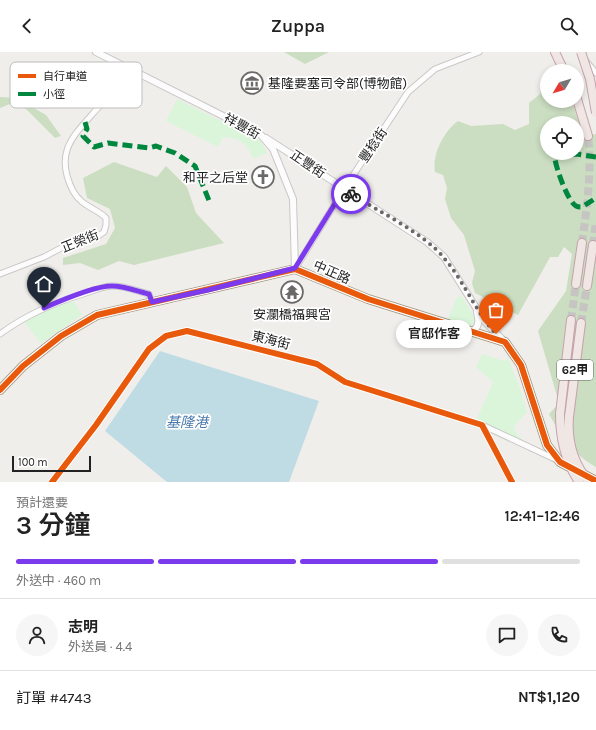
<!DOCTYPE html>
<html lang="zh-TW">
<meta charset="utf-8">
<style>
body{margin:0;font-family:Karla,"Noto Sans TC",sans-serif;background:#f6f6f6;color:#222;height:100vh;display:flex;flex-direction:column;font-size:15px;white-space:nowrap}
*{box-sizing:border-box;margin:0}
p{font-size:13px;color:#767676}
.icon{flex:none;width:22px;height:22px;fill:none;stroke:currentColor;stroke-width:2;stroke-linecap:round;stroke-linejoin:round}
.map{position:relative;height:430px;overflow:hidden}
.panel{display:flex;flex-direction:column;background:#fff;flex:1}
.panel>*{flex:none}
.needle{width:26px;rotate:232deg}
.tools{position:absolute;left:540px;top:12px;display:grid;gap:8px}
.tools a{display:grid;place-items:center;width:44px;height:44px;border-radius:50%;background:#fff;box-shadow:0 2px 6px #0003;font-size:20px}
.scale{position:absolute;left:12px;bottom:10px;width:79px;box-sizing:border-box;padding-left:4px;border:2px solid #222;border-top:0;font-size:11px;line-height:14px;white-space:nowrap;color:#222;-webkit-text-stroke:3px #fff;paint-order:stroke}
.pin{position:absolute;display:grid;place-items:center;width:34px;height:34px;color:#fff;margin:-41px -17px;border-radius:50% 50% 50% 0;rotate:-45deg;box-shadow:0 0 4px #0007}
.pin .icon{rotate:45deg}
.courier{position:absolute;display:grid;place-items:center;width:40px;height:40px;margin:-20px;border:3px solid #7c3aed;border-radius:50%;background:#fff;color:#222;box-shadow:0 1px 5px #0007}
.bubble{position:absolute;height:28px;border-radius:14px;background:#fff;box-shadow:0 2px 6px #0003;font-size:13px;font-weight:600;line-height:28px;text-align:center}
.summary em{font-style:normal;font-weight:600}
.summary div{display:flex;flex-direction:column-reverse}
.summary{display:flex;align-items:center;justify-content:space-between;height:68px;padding:0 16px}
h1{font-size:26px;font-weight:600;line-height:30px}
.bar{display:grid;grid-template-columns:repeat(4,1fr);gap:6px 4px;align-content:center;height:48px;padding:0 16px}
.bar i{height:5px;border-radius:3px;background:#e0e0e0}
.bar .current{background:#7c3aed}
.bar p{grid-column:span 4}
.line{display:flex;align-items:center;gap:10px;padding:0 16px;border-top:1px solid #e0e0e0}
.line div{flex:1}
.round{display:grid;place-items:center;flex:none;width:42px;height:42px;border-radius:21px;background:#f6f6f6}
header{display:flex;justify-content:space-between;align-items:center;height:52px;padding:0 16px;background:#fff;font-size:18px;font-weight:600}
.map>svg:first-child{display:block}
</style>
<header><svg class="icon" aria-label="back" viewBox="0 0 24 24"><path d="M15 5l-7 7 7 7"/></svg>Zuppa<svg class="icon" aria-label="search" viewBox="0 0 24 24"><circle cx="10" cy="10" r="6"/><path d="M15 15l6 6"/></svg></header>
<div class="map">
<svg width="596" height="430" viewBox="0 0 596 430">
<rect width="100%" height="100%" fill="#f0eeeb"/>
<!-- forest -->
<path fill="#cbdec1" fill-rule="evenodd" d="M284,0H337H329L305,12Z
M546,30L547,49H572L582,81L586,84L596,82V415C573,402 561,384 549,362L559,351L538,279L566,239L572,202L564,195L558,205H550L518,263L475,241L472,231L475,219L464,183L451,166L445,147L447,136L443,123L435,120C432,102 444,79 458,69L471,74L503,72L515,78L529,72V51L540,42L542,33ZM547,71H577V101H547Z
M0,45L17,46L46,63L61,84L55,86L27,58L15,50L0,56Z
M114,110L157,125L166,114L187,135L196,161L224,191L134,213L119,209L98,218L80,211L63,213V206L106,192L115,176L110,157L87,146L83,126Z"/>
<!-- park -->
<path fill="#daf5da" d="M177,47L261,89L267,101L253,107C247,91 240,86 223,85L218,95L166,69Z
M461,243L475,266V271L470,274L448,267L456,247Z
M74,250L82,263L41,291L25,271C36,257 57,251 74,250Z
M482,302L504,309L508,306L519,334L527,360L514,374L517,382L524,390L476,369L493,330L476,315Z"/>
<!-- water -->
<path fill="#bfdbe3" d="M160,299L319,349L289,430H167L105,379Z"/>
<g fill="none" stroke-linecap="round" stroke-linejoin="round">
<!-- trunk-tunnel -->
<path stroke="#c7c5c3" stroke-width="8" stroke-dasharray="8 4" stroke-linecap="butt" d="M582,191C587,155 592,120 588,84
M593,193L596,170
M571,268L576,232
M581,271L587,234"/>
<!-- minor casing -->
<g stroke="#c9c8c7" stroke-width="7">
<path id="minor" d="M585,8L596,21
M295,217L344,137L408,40L435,17L479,0
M0,222L44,205L61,196L97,185L104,180L106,173V166C96,156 81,154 73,139C54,101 72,85 96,58C109,44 122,31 137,20
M0,282C26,263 53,251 83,242C93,239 102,234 113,234C125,234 137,239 149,242L151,250
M482,373L557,408
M52,430L96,373L149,297L166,284L187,279L317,312L345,330L482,373L512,430"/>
</g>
<!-- tertiary casing -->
<g stroke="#c9c8c7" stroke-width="8">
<path id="tertiary" d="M96,0L261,83L273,97L293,147L295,217
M266,86L427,190L444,205L485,270L503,288
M470,280C480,276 479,269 477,260"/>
</g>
<!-- primary casing -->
<g stroke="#a79c86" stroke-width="10">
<path id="primary" d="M0,338L23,314L61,284L97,263L295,217L368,247L505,290L521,313L547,393L560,410L596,429"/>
</g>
<!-- trunk casing -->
<g stroke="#c5a2ac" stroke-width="10">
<path id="trunk" d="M555,0L564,19
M577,47L588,84
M576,232L582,191
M587,234L593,193
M560,362L571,268
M569,365L581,271"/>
</g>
<!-- minor -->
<use href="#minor" stroke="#fdfcfc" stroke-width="5"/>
<!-- tertiary -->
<use href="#tertiary" stroke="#fdfcfc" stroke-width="6"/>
<!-- primary -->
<use href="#primary" stroke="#f3ede7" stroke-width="8"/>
<!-- trunk -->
<use href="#trunk" stroke="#f0e6e4" stroke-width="8"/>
<!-- trunk-bridge casing -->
<g stroke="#c5a2ac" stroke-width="10" stroke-linecap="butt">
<path id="trunk-bridge" d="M581,0L590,27L596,61
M560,362C560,386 565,409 579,430
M569,365C567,390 573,411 589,430"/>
</g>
<!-- trunk-bridge -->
<use href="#trunk-bridge" stroke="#f0e6e4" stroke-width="8"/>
<!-- quiet -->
<path stroke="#00873e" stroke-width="5" stroke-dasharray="10 5" stroke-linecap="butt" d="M85,70L87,77L83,84L94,95L108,91L149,96L156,94L175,101L195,114L210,151
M596,105L577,102L558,103L555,107C556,116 568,150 576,154C578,155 580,155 582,155L596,146"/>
<!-- cycleway casing -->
<g stroke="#fff" stroke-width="8">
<path id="cycleway" d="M0,338L23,314L61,284L97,263L295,217L368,247L505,290L521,313L547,393L560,410L596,429
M52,430L96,373L149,297L166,284L187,279L317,312L345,330L482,373L512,430"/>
</g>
<!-- cycleway -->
<use href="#cycleway" stroke="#e8590c" stroke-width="6"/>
</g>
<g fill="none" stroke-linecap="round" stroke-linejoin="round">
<!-- done -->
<path stroke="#6a6968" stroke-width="4" stroke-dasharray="0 7.2" d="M351,142C378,159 425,182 444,206C464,229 475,259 496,282"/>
<!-- route -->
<path stroke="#7c3aed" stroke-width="5" d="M44,256C62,248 94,234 112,234C124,234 137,239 149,242L152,250L208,238L295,216L344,137L351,142"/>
</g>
<!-- icons -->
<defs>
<g id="museum-ring" transform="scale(1.15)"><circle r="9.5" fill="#fff" stroke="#6a6968" stroke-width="1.5"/><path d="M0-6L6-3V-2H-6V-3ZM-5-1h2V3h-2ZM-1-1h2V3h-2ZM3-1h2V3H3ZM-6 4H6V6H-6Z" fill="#6a6968"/></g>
<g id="church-ring" transform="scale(1.15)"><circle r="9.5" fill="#fff" stroke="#6a6968" stroke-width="1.5"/><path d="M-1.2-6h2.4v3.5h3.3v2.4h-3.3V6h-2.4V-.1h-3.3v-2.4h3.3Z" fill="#6a6968"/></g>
<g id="temple-ring" transform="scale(1.15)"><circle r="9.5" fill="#fff" stroke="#6a6968" stroke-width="1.5"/><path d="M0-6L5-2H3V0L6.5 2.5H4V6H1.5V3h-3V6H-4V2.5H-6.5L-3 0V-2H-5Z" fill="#6a6968"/></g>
</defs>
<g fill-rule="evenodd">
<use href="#museum-ring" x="252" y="31"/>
<use href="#church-ring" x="263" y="125"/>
<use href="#temple-ring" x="292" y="240"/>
</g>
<g text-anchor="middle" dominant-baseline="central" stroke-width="3.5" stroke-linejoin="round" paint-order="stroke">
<!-- shield labels -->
<rect fill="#fff" stroke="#646464" stroke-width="1" x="557" y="308" width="36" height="20" rx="3"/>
<g font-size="12" font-weight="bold" fill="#222">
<text x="575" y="318">62甲</text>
</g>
<!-- poi labels -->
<g font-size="13" fill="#222" stroke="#fff" text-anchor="start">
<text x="268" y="31">基隆要塞司令部(博物館)</text>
<text x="248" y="125" text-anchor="end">和平之后堂</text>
<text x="292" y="262" text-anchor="middle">安瀾橋福興宮</text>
</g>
<!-- street labels -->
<g font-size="13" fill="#222" stroke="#fff">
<text transform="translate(242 74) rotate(29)">祥豐街</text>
<text transform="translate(373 93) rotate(-56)">豐稔街</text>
<text transform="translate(308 112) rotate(34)">正豐街</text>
<text transform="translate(80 189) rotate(-22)">正榮街</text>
<text transform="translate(332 220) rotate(24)">中正路</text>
<text transform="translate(271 288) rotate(14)">東海街</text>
</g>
<!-- water labels -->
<g font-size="14" font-style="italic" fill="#4a7aab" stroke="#fff">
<text x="187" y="370">基隆港</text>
</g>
</g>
<!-- legend -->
<rect x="10" y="10" width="132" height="46" rx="6" fill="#fff" stroke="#bdbdbd" stroke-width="1"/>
<rect x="18" y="22" width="18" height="4" fill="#e8590c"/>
<rect x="18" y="40" width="18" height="4" fill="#00873e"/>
<g font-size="11" fill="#222">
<text x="43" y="28">自行車道</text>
<text x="43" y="46">小徑</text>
</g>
</svg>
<div class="tools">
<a><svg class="needle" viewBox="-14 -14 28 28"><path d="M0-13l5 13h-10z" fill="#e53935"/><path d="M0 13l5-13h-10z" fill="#767676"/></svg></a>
<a><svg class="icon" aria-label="locate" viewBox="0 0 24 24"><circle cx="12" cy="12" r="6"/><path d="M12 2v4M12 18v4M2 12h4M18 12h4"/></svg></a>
</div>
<div class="scale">100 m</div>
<div class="pin" style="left:496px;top:282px;background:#ea580c"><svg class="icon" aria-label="bag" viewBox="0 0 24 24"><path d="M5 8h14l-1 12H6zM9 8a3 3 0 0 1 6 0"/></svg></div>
<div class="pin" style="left:44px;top:256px;background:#1f2937"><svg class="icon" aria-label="home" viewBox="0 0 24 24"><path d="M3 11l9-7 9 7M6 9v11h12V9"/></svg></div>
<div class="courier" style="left:351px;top:142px"><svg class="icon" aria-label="bike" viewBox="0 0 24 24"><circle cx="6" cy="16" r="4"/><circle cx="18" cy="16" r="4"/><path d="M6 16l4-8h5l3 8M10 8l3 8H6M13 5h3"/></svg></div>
<div class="bubble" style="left:396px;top:268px;width:76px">官邸作客</div>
</div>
<section class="panel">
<div class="summary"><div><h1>3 分鐘</h1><p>預計還要</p></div><em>12:41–12:46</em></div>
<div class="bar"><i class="current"></i><i class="current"></i><i class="current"></i><i></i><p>外送中 · 460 m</p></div>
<div class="line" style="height:72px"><a class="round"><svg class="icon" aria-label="person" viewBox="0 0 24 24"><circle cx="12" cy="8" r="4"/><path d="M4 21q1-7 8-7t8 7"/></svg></a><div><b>志明</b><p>外送員 · 4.4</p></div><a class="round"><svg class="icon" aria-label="chat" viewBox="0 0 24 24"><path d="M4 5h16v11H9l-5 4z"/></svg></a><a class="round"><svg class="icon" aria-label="phone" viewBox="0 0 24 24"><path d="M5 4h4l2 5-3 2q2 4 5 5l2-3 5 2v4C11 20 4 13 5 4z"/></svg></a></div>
<div class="line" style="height:52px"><div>訂單 #4743</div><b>NT$1,120</b></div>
</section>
